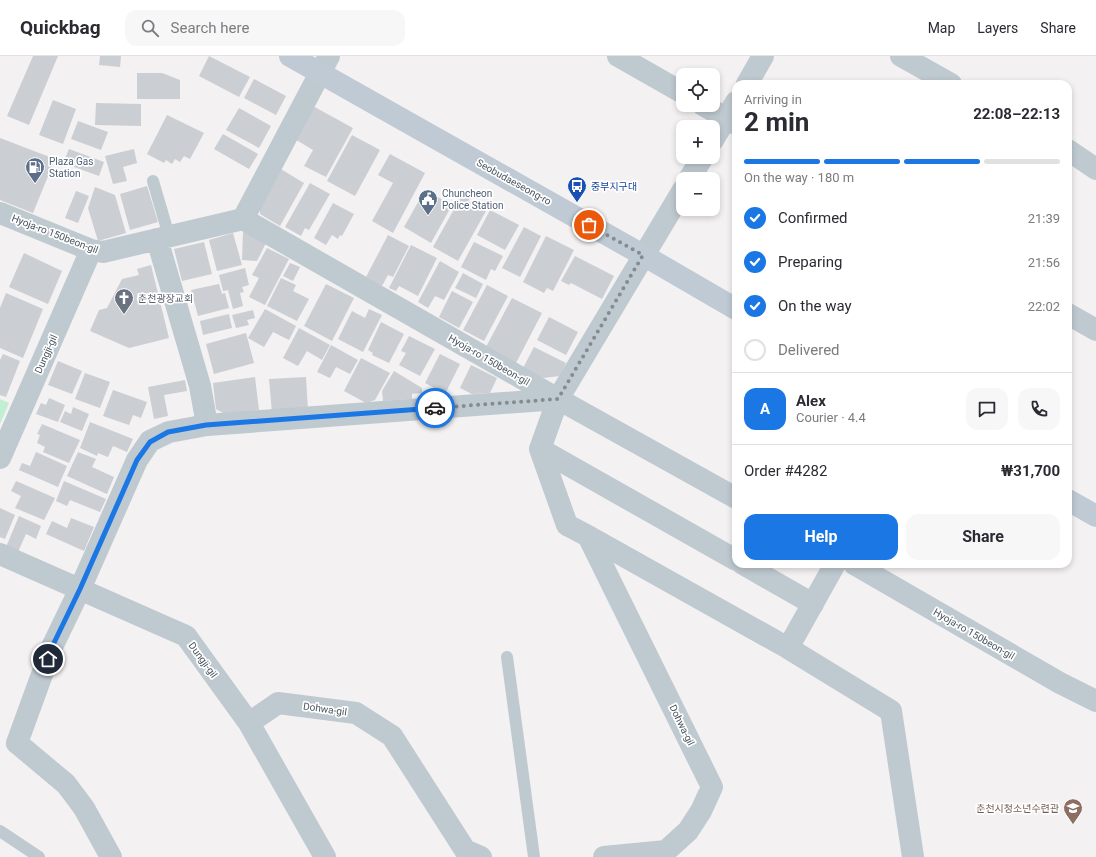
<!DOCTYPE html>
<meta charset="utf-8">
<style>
body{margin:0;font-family:Roboto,"Noto Sans KR",sans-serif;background:#f7f7f7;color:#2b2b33;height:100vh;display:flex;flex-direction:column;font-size:15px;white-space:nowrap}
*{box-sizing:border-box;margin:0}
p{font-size:13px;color:#7c7c81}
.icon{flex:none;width:22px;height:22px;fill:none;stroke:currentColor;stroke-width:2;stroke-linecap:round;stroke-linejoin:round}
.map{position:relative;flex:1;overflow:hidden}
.sheet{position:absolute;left:732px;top:24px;width:340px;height:488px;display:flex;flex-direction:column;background:#fff;border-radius:12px;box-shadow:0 2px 6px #0003}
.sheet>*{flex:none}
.tools{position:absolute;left:676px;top:12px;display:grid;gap:8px}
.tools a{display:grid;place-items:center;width:44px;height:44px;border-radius:8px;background:#fff;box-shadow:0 2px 6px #0003;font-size:20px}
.pin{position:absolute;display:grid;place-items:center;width:34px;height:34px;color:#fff;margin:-17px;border:2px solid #fff;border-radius:50%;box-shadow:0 1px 4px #0007}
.courier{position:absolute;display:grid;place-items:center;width:40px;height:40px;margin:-20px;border:3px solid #1b77e4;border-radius:50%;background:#fff;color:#222;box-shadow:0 1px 5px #0007}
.head em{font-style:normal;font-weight:700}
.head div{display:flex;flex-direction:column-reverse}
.head{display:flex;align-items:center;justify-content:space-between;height:68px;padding:0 12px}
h1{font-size:26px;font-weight:700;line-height:30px}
.bar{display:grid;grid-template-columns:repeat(4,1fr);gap:6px 4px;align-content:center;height:48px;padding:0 12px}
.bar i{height:5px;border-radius:3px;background:#e1e1e2}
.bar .current{background:#1b77e4}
.bar p{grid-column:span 4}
.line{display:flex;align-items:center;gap:10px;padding:0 12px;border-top:1px solid #e1e1e2}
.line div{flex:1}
.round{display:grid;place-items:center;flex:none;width:42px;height:42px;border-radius:12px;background:#f7f7f7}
ol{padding:0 12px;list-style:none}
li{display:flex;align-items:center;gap:12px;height:44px}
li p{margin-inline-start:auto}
li .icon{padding:4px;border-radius:50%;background:#1b77e4;color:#fff;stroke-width:4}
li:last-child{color:#7c7c81}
li i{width:22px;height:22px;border:2px solid #e1e1e2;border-radius:50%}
.button{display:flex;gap:8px;margin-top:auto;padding:8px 12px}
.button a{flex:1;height:46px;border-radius:12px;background:#1b77e4;color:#fff;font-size:16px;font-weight:700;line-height:46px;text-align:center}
.button a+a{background:#f7f7f7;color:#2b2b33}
header{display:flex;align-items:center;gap:24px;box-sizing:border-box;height:56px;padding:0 20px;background:#fff;border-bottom:1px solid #e1e1e2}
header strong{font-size:19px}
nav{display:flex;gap:22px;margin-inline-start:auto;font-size:14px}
.search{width:280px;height:36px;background:#f7f7f7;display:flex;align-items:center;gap:10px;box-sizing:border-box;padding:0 14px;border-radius:12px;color:#7c7c81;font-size:15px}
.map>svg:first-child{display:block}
</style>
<header>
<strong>Quickbag</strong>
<div class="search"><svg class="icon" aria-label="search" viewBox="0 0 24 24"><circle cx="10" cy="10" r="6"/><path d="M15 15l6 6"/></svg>Search here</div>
<nav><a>Map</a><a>Layers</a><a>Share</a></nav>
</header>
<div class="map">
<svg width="1096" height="801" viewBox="0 0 1096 801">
<rect width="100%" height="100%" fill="#f3f1f1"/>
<!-- green -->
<path fill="#c1efd2" d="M0,343L9,347L0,368Z"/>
<!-- building -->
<path fill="#cbced3" d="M33,0H58L29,69L7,60Z
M100,0H121L120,11L99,9Z
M209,0L250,21L239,41L199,20Z
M137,17H162L180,24V43H137Z
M254,23L286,40L276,59L244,42Z
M53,44L76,53L63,88L39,79Z
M96,47L141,48V70L95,69Z
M311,49L353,72L326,121L304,110L313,94L293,82Z
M239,52L271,70L259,92L226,74Z
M167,59L204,77L190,103L184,100L180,106L175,103L172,108L166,104L164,107L147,98Z
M78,65L108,76L101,94L71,83Z
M223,78L258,98L249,113L214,93Z
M352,79L380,94L355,140L327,125Z
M0,82L55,103L33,157L0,144Z
M69,93L104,106L99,120L63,107Z
M134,93L137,107L123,111L127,125L113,128L105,100Z
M390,98L425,117L393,177L372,165L393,127L378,119Z
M279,112L304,127L280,170L260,158V145Z
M310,127L330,138L309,174L305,172L301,180L285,171Z
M147,130L158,166L130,174L120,138Z
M95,131L115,139L126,177L98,185L88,152Z
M425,134L452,149L431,187L404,171Z
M76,135L89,140L78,167L65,162Z
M463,137L470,142L468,145L486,155L458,205L433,191Z
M333,147L354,158L342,180L340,179L338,183L332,179L326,189L314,182Z
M490,154L519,169L505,194L477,179Z
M524,171L541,180L520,221L502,212Z
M243,176L256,177L268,183L257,205L242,204Z
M233,177L242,209L217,215L209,184Z
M388,179L409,190L393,221L388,219L382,230L366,221Z
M546,180L574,194L553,235L547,232L544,237L523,226Z
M204,186L212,218L182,225L174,193Z
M474,186L503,200L495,215L491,213L486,224L461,211Z
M411,189L437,202L418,240L399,230L396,235L389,232Z
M267,192L289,203L265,249L249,241L259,222L252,219Z
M24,197L62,215L48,248L9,231Z
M575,200L614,220L602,243L571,227L569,229L561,225Z
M440,205L459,216L444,244L435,240L428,252L418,246Z
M290,207L300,211L293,225L283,220Z
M151,209L169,282L129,292L90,275L99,254L107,252L122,223L139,219L137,213Z
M245,212L249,229L242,231L244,236L240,237L243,250L233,253L228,234L223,235L219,219Z
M463,217L483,228L476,242L455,232Z
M281,222L296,229L293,235L309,243L297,265L267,250Z
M219,228L222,238L225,237L229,252L198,260L191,234Z
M326,228L354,242L332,285L304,270Z
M487,229L508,240L484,285L463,274Z
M452,235L473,246L459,272L439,261Z
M6,237L43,253L23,302L0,292V252Z
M512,242L542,257L516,307L486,291Z
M265,253L296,270L289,284L273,276L264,291L248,282Z
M369,253L382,259L363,296L338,283L352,255L365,262Z
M253,254L255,262L247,264L249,269L236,272L232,259Z
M229,258L232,272L203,279L200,265Z
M549,261L578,276L566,299L537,284Z
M381,266L404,278L389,307L372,299L373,297L368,294Z
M299,272L330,289L322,304L307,295L298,310L283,302Z
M246,277L254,307L214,318L206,288Z
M409,280L435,293L420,320L399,309L406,297L401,295Z
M331,289L358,304L350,318L336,311L330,322L317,316Z
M534,291L566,307L560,320L543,322L523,312Z
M3,298L20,305L6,341L0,339V304Z
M440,298L460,308L445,338L425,327Z
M361,302L390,317L375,344L366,347L344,335Z
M58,305L82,315L72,338L48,329Z
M471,309L497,322L490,337L472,338L460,332Z
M394,315L422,332V337L412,338V343L383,345L382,335Z
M85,317L110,326L100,352L75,343Z
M255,321L259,354L253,355L254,359L232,362L216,353L213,327Z
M306,321L308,355L272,357L269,323Z
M185,324L187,335L164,339L168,360L154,363L148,331Z
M113,334L147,346L141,362L133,359L129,369L103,360Z
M49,342L65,349L58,366L36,358L41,347L46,349Z
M73,351L89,358L82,375L60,366L65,355L71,358Z
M90,366L133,383L127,396L113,390L108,401L98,397L97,400L80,392Z
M42,368L80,384L69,407L43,396L45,391L37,387L40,379L37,378Z
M36,396L67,410L58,431L19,414L22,407L30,410Z
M78,396L96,403L92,411L114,421L107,438L67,420Z
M16,425L55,442L44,464L15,452L21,440L11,435Z
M64,425L106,443L100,456L70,444L67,450L56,445Z
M0,452L15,459L5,483L0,481Z
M19,460L41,470L36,483L26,478L18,496L6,491Z
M71,462L94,471L84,495L46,478L52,465L67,472Z"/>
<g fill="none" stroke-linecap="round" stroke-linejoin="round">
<!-- lane -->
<path stroke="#bfc9d0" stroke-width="12" d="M153,125L169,180
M507,601L534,801
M0,775L39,801"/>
<!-- street -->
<path stroke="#bfc9d0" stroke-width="22" d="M618,0L683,37
M901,0L951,28
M747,28L763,0
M703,49L736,68
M713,84L736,46
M1068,94L1096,113
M689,123L703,101
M0,157L91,194L103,196L243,163L558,343L736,442
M243,163L329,0
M157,183L200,330L207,369
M1068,258L1096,274
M540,393L736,504
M0,402L91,194
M588,480L788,592
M0,498L186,580L249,667L325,801
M743,508L813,548
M835,508L788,592L891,655L913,801
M854,508L1060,627L1096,645
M249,667L278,647L356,657L392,680L465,794L481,801
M111,801L84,752L66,728L17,687L52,591L80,533L137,404L150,385L169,376L207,369L558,343
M604,801L666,795L688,775L701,755L712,731L588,480L567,469L540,393L558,343L683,134"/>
<!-- secondary -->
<path stroke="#bfcad4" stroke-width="22" d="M290,0L643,199L736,253
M1068,444L1096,460"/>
</g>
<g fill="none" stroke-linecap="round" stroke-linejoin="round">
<!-- done -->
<path stroke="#848c92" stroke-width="4" stroke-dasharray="0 7.2" d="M435,352L558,343L643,199L589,169"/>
<!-- route -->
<path stroke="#1b77e4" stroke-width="5" d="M48,603L52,591L80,533L137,404L150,386L168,376L206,369L435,352"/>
</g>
<!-- icons -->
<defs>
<g id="fuel-pin" transform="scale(1)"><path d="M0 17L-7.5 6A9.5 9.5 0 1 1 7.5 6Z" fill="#5c6f8a" stroke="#fff"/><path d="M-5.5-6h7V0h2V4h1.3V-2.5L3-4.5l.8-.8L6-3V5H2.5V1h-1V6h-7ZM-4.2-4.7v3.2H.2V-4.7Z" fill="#fff"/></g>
<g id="bus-pin" transform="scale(1)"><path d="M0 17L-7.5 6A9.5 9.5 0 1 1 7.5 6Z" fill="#1a4fb4" stroke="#fff"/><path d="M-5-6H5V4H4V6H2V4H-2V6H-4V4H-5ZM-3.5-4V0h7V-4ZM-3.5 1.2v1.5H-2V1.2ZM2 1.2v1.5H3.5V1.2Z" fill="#fff"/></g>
<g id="civic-pin" transform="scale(1)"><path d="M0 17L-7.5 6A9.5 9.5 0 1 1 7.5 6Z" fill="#5c6f8a" stroke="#fff"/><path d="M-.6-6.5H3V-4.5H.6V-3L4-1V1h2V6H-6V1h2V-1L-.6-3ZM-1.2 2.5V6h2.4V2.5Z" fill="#fff"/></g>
<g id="church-pin" transform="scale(1)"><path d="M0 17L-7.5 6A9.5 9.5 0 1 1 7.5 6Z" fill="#6b7280" stroke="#fff"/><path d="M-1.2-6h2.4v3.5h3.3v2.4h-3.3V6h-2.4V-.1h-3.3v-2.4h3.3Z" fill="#fff"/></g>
<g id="school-pin" transform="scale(1)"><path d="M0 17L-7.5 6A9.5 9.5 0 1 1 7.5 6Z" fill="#8d6e63" stroke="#fff"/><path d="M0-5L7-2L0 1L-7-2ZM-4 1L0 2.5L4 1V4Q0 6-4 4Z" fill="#fff"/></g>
</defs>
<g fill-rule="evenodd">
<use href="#fuel-pin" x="35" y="111"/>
<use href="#bus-pin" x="577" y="130"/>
<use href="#civic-pin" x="428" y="143"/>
<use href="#church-pin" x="124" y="242"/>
<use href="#school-pin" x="1073" y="752"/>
</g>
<g text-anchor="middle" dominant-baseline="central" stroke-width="3.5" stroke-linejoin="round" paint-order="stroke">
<!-- service labels -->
<g font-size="10" fill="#4e5e75" stroke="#fff" text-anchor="start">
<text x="49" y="105">Plaza Gas<tspan x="49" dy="12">Station</tspan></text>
<text x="442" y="137">Chuncheon<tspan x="442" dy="12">Police Station</tspan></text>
</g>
<!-- street labels -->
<g font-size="10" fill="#49555f" stroke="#fff">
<text transform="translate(514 126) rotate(29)">Seobudaeseong-ro</text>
<text transform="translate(55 178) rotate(21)">Hyoja-ro 150beon-gil</text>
<text transform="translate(46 298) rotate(-66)">Dungji-gil</text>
<text transform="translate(489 304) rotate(30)">Hyoja-ro 150beon-gil</text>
<text transform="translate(974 578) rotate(30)">Hyoja-ro 150beon-gil</text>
<text transform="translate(203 604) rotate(54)">Dungji-gil</text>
<text transform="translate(325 653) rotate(8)">Dohwa-gil</text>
<text transform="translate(682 669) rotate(64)">Dohwa-gil</text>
</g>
<!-- transit labels -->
<g font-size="10" fill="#164399" stroke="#fff" text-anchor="start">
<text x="591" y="130">중부지구대</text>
</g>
<!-- worship labels -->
<g font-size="10" fill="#5b616d" stroke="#fff" text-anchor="start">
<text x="138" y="242">춘천광장교회</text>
</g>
<!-- education labels -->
<g font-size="10" fill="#785e54" stroke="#fff" text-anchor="end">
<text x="1059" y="752">춘천시청소년수련관</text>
</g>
</g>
</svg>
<div class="tools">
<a><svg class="icon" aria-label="locate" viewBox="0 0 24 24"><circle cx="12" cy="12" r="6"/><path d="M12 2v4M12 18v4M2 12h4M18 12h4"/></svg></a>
<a>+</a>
<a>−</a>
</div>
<div class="pin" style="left:589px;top:169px;background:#ea580c"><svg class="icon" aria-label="bag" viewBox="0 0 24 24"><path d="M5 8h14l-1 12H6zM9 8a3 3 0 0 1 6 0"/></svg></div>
<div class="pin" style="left:48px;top:603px;background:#1f2937"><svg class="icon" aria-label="home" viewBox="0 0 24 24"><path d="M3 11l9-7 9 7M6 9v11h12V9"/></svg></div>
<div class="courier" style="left:435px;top:352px"><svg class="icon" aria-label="car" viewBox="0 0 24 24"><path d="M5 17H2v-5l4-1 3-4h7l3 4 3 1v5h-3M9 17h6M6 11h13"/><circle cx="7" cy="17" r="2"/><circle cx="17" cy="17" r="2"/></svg></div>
<section class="sheet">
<div class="head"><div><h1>2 min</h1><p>Arriving in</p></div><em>22:08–22:13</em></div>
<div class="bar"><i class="current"></i><i class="current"></i><i class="current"></i><i></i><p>On the way · 180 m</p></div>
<ol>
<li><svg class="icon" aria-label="check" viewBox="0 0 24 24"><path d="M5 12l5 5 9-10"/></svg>Confirmed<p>21:39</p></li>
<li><svg class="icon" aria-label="check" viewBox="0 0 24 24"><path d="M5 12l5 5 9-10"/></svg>Preparing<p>21:56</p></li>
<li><svg class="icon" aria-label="check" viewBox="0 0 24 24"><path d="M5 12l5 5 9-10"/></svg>On the way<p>22:02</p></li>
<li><i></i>Delivered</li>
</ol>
<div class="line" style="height:72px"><b class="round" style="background:#1b77e4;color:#fff">A</b><div><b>Alex</b><p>Courier · 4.4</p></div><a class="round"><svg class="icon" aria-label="chat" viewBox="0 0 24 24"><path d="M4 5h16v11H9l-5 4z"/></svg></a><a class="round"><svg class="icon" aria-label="phone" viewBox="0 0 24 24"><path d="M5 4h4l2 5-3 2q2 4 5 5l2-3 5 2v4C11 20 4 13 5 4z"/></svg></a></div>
<div class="line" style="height:52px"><div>Order #4282</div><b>₩31,700</b></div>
<div class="button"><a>Help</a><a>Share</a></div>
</section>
</div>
